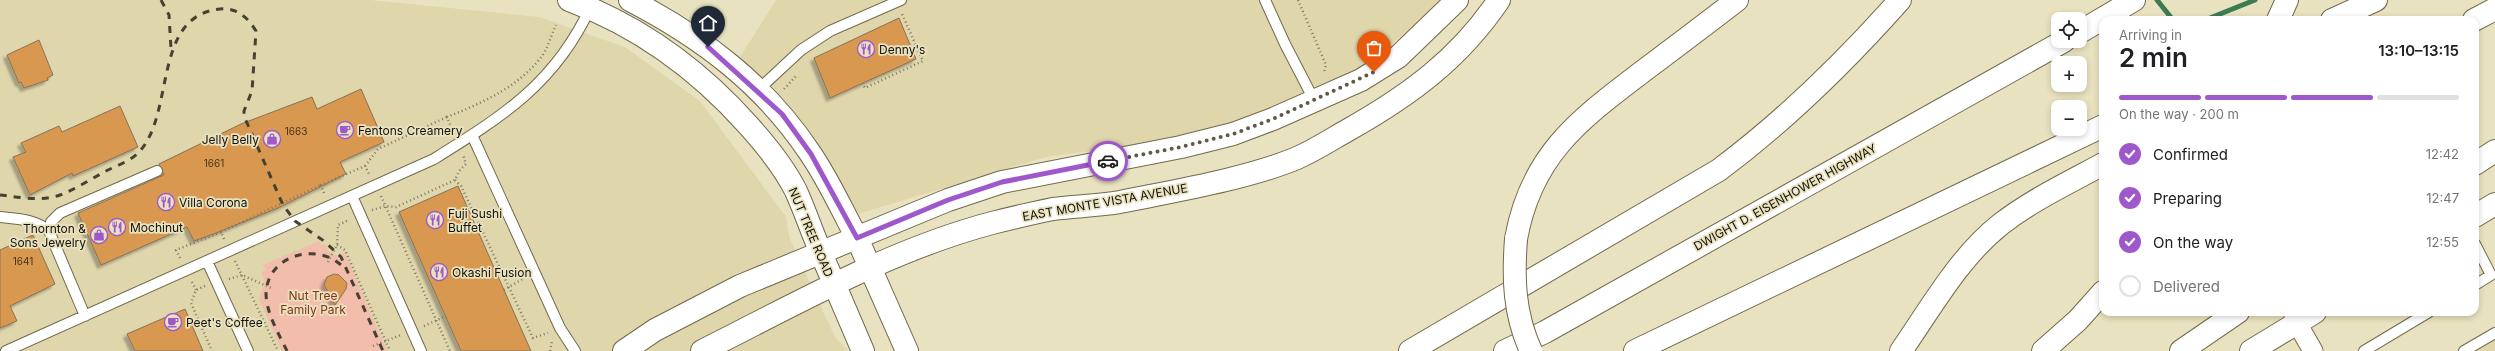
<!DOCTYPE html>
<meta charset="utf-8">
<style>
body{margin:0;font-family:Inter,sans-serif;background:#f6f6f6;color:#202124;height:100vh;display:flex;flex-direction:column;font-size:15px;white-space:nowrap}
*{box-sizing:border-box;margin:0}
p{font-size:13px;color:#757577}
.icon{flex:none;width:22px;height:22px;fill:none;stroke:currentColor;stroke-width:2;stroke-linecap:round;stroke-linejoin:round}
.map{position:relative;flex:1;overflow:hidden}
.side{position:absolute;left:2099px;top:16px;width:380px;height:300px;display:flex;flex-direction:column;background:#fff;border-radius:12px;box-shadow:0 2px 6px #0003}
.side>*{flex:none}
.controls{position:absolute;left:2051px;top:12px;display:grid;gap:8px}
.controls a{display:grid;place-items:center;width:36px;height:36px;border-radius:8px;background:#fff;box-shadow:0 2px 6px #0003;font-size:20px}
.pin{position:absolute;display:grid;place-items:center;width:34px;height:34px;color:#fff;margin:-41px -17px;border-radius:50% 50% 50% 0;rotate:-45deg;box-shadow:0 0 4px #0007}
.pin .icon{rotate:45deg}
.courier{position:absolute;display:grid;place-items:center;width:40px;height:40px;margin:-20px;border:3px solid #9f58cc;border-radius:50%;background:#fff;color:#222;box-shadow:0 1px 5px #0007}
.overview em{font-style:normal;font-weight:600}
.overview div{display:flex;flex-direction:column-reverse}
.overview{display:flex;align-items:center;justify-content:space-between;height:68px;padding:0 20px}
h1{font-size:26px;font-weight:600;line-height:30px}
.bar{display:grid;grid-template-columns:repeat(4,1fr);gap:6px 4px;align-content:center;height:48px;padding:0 20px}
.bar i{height:5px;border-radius:3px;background:#e0e0e0}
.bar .selected{background:#9f58cc}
.bar p{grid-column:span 4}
ol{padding:0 20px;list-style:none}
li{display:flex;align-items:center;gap:12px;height:44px}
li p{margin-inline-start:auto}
li .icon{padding:4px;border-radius:50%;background:#9f58cc;color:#fff;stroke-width:4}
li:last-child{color:#757577}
li i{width:22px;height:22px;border:2px solid #e0e0e0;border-radius:50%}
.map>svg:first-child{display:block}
</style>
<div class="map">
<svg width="2495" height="351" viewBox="0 0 2495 351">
<defs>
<filter id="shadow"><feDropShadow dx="-3.5" dy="3.5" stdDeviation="1" flood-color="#0004"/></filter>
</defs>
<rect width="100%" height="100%" fill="#e9e2c0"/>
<!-- built -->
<path fill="#dfd6ac" d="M0,0H370L539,17L625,47L700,101L786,217L789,237L835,337L848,351H0Z
M776,0H1443L1437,8L1358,70L1222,133L1046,157L855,215L732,70Z
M2495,337V351H2471Z"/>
<!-- green -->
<path fill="#f3bdac" d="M319,241L321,245L325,244L329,252L338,256L345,253L387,351H282L259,299L265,281L261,272L266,270L263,265Z"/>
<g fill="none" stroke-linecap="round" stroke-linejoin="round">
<!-- stream -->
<path stroke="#3d7b52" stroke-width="5" d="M2157,0L2173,20
M2205,20L2255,0"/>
</g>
<!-- building -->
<path fill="#d9984f" stroke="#887159" filter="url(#shadow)" d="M899,18L916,59L830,98L814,58Z
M39,40L53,75L47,78L48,80L24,88L21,82L19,83L7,55Z
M361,89L384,142L340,162L346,174L278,208L216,233L194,241L187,227L101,265L78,213L164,175L159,164L241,124L312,97L317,109Z
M120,106L138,147L73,176L72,173L30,195L13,157L26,152L21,143L59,126L62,132Z
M458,186L504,290L531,351H461L399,212Z
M33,235L55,284L10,306L17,321L0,328V250Z
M334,274L339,275L347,283L346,289L335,305L324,285L327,277Z
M185,309L203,351H135L127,334Z"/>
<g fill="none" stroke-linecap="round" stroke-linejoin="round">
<!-- service casing -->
<g stroke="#716a4b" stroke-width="12">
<path id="service" d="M1265,0L1285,44L1314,100
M758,90L801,50L830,31L901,0
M472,135L560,328L575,351
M352,196L421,351
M0,217C18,219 35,219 49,231L85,316
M49,231L51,222L60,213L157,171
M2475,244L2491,275L2475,285
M207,261L248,351
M6,351L434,159C503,116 556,83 591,6
M2364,351L2429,312
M2464,351L2495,333"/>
</g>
<!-- minor casing -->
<g stroke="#716a4b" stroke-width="21">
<path id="minor" d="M2297,323L2313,351"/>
</g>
<!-- tertiary casing -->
<g stroke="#716a4b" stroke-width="24">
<path id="tertiary" d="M569,0C639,26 698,69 748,125C766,145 784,167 796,191C805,211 812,232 821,253
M630,0C703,38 764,84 810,153C828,179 842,210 857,238
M2475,164L2495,151
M2475,216L2495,204
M2297,323L2315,312
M2181,351L2238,312"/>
</g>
<!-- secondary casing -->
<g stroke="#716a4b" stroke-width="24">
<path id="secondary" d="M857,238L907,351
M821,253L863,351
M624,351L655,330L740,286L948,200L1002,182L1181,147L1233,134L1273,119L1361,80L1398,57L1457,0
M702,351C796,304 890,250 992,223C1012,218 1033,213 1053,209C1075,206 1098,206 1120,202C1174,191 1247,179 1297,158C1315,150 1332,139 1348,130C1410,95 1459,59 1499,0
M2251,351L2297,323L2295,312"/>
</g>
<!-- motorway casing -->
<g stroke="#716a4b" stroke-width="24">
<path id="motorway" d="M2278,20L2287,0
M2332,20L2376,0
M2474,20L2495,9
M2080,32L2134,0
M1516,239C1531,155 1579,120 1642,72C1674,48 1706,24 1737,0
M1410,351L1719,170C1786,120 1844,63 1900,0
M1505,351L1545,332L2064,41
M1635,351L2103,126
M1901,351C1931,308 1959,257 2001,224C2032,200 2068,183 2103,164
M2043,351L2078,320L2103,292"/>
</g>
<!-- path -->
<path stroke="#7e7963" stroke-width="2.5" stroke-dasharray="1 3" stroke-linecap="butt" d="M1298,0L1326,65L1324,72
M862,83L865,88L923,61L902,14
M784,89L797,75
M453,132L447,117C482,103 519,87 542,56C548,48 551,35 556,25
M365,166L378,149L447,117
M455,180L461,186L533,338L548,333
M324,193L321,185L365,166L369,174
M381,196L450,351
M372,210L386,206L396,207L455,180L459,171L466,164L463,155
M221,232L321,185
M337,245L345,250L390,351
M180,258L176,250L221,232L224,239
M235,261L278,351
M328,262L337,245L338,225L349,220
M229,279L242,275L271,288
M192,282L196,290
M205,286L196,290L191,303L212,351
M504,290L524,278
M424,326L446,316
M373,346L401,335
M550,351L552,341"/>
<!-- service -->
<use href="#service" stroke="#fff" stroke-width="10"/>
<!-- minor -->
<use href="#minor" stroke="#fff" stroke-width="19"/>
<!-- tertiary -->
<use href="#tertiary" stroke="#fff" stroke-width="22"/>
<!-- secondary -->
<use href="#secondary" stroke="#fff" stroke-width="22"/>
<!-- motorway -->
<use href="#motorway" stroke="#fff" stroke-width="22"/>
<!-- rail -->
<path stroke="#464232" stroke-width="3" stroke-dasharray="7 7" stroke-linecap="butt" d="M161,0L169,15L171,49
M0,195C19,197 41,202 60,195C76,189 91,179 106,171C116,166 130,161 138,153C176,115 151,16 220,9C237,7 248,18 256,31L252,91L244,111V116L283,205L295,221L324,241L341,257L383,351
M287,351C279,334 266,313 266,293C268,253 321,241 345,269"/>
<!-- motorway-bridge casing -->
<g stroke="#716a4b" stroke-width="24" stroke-linecap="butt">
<path id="motorway-bridge" d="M1516,239C1513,279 1514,314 1531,351"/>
</g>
<!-- motorway-bridge -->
<use href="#motorway-bridge" stroke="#fff" stroke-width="22"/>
</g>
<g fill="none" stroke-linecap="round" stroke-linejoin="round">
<!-- done -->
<path stroke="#5f5a47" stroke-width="4" stroke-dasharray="0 7.2" d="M1108,161L1181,147L1233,134L1273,119L1374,72"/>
<!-- route -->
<path stroke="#9f58cc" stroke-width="5" d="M708,47L782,114L811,154L857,238L948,200L1002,182L1108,161"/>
</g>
<!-- icons -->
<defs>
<g id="restaurant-ring" transform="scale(0.9)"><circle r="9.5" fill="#e9e2c0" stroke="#9f58cc" stroke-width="1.5"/><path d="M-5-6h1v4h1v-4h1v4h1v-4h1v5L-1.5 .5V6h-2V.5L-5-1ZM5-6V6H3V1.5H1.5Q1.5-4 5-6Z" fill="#9f58cc"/></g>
<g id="cafe-ring" transform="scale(0.9)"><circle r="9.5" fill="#e9e2c0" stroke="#9f58cc" stroke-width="1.5"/><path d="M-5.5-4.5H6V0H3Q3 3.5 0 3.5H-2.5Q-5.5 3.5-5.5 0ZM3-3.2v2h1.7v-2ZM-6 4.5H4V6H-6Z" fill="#9f58cc"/></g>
<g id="shop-ring" transform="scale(0.9)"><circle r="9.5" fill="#e9e2c0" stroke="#9f58cc" stroke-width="1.5"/><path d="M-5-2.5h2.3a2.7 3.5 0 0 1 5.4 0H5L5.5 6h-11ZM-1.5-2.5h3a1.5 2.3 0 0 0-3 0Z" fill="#9f58cc"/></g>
</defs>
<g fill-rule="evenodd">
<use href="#restaurant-ring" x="866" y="49"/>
<use href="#cafe-ring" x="345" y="130"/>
<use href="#shop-ring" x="272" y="139"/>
<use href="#restaurant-ring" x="166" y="202"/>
<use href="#restaurant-ring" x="435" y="220"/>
<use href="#restaurant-ring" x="117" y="227"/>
<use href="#shop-ring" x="99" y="235"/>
<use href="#restaurant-ring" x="439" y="272"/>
<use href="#cafe-ring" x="173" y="322"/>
</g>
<g text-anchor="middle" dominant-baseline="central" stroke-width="3.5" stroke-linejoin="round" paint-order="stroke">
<!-- number labels -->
<g font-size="10" fill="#453318">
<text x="296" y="131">1663</text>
<text x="214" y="163">1661</text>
<text x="23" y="261">1641</text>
</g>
<!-- poi labels -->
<g font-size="12" fill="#141106" stroke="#e9e2c0" text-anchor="start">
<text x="879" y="49">Denny's</text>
<text x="358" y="130">Fentons Creamery</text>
<text x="259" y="139" text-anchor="end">Jelly Belly</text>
<text x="179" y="202">Villa Corona</text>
<text x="448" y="213">Fuji Sushi<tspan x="448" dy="14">Buffet</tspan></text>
<text x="130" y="227">Mochinut</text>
<text x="86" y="228" text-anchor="end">Thornton &amp;<tspan x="86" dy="14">Sons Jewelry</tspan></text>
<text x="452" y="272">Okashi Fusion</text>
<text x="186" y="322">Peet's Coffee</text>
</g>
<!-- street labels -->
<g font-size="12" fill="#141106" stroke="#e9e2c0">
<text transform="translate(1785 197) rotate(-29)">DWIGHT D. EISENHOWER HIGHWAY</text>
<text transform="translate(1105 202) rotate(-10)">EAST MONTE VISTA AVENUE</text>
<text transform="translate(811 232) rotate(67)">NUT TREE ROAD</text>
</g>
<!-- park labels -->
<g font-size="12" fill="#853318" stroke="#e9e2c0">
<text x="313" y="295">Nut Tree<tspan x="313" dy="14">Family Park</tspan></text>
</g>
</g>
</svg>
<div class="controls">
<a><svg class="icon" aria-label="locate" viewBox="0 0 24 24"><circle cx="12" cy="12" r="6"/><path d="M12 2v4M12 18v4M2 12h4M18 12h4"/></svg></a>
<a>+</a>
<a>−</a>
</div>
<div class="pin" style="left:1374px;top:72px;background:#ea580c"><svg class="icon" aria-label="bag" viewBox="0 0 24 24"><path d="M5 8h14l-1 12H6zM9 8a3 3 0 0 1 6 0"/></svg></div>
<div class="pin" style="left:708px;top:47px;background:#1f2937"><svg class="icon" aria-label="home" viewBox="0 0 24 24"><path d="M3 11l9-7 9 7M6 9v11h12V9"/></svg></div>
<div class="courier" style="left:1108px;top:161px"><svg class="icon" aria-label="car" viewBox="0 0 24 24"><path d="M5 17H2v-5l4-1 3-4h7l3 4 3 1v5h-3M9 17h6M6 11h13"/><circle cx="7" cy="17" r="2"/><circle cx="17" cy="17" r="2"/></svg></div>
<section class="side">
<div class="overview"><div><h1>2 min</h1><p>Arriving in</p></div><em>13:10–13:15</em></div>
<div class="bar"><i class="selected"></i><i class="selected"></i><i class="selected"></i><i></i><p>On the way · 200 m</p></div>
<ol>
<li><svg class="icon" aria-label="check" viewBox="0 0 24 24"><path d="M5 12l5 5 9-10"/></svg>Confirmed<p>12:42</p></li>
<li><svg class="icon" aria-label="check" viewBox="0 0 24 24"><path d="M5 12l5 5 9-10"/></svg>Preparing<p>12:47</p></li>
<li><svg class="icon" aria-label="check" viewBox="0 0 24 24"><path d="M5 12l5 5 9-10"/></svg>On the way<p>12:55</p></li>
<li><i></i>Delivered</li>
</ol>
</section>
</div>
